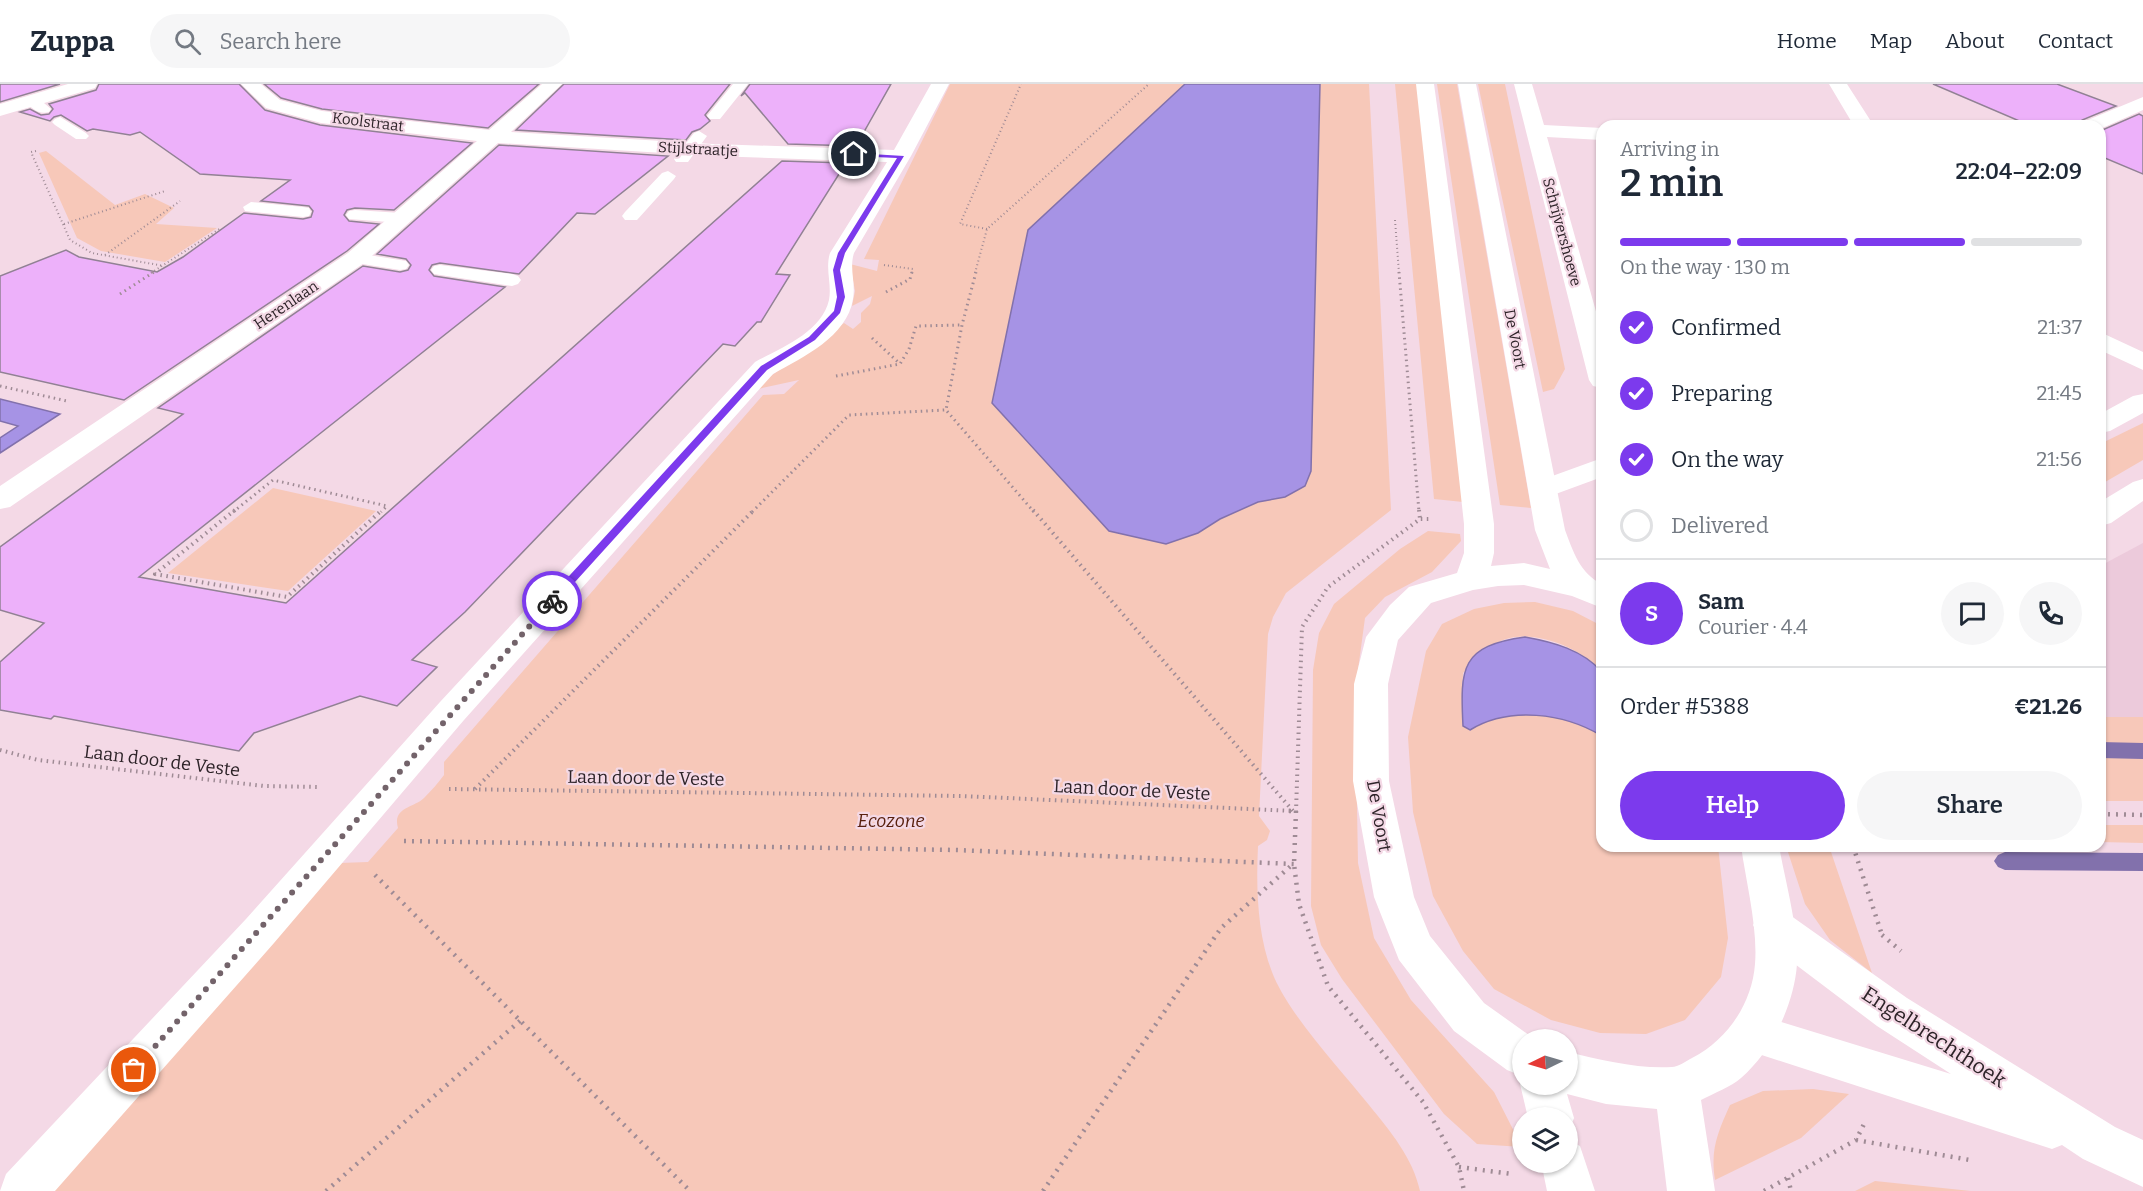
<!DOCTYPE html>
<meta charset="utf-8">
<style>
body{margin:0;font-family:Bitter,serif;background:#f6f6f7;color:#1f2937;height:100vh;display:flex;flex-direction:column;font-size:22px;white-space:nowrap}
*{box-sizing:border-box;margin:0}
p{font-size:20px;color:#747a83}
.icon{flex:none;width:33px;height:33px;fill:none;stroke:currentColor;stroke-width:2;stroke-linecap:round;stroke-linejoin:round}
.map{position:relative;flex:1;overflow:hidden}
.side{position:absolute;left:1596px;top:36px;width:510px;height:732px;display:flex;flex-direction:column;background:#fff;border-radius:18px;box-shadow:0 2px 4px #0004}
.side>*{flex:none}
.needle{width:39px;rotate:265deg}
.fabs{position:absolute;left:1512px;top:945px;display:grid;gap:12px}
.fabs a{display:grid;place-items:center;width:66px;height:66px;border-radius:50%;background:#fff;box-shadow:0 2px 4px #0004;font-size:30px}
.pin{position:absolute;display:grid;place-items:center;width:51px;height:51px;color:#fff;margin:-26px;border:3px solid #fff;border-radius:50%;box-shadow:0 2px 6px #0007}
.courier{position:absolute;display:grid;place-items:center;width:60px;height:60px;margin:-30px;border:4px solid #7c3aed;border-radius:50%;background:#fff;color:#222;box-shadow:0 2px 8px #0007}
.headline em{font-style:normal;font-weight:600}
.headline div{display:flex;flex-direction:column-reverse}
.headline{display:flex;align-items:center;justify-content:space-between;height:102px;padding:0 24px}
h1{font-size:39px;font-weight:600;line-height:45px}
.bar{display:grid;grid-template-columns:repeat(4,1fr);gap:9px 6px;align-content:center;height:72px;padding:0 24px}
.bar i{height:8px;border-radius:4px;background:#e0e1e3}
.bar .current{background:#7c3aed}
.bar p{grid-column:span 4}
.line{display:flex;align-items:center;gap:15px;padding:0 24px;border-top:2px solid #e0e1e3}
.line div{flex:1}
.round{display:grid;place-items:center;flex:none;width:63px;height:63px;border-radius:32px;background:#f6f6f7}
ol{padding:0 24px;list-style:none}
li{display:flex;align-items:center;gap:18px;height:66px}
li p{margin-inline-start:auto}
li .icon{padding:6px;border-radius:50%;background:#7c3aed;color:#fff;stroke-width:4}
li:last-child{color:#747a83}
li i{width:33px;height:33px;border:3px solid #e0e1e3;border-radius:50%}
.button{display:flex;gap:12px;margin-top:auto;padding:12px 24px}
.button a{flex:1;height:69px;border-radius:36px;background:#7c3aed;color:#fff;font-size:24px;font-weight:600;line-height:69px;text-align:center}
.button a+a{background:#f6f6f7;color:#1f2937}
header{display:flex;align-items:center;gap:36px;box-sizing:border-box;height:84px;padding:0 30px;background:#fff;border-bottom:2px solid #e0e1e3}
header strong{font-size:28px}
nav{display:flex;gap:33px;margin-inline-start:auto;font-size:21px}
.search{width:420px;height:54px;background:#f6f6f7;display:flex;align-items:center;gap:15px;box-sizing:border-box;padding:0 21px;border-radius:33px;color:#747a83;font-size:22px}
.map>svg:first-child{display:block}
</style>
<header>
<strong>Zuppa</strong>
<div class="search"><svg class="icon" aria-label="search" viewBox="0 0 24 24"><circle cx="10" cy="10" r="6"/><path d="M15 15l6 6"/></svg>Search here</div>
<nav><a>Home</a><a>Map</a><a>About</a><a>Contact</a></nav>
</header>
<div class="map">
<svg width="2143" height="1107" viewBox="0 0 2143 1107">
<rect width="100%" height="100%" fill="#f4d9e6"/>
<!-- built -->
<path fill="#eccadb" d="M2143,459V633H2100V482Z"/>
<!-- green -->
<path fill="#f7c8b9" d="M950,0H1369L1391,426L1286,509L1273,533L1268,550L1259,732L1270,747L1267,756L1258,762C1256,804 1257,853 1274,893C1292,934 1340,985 1369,1021C1390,1047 1413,1074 1420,1107H50L340,779L368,778L398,744C392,723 414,724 424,714C431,707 438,699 444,691V678L763,311L784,310L799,296L758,305L768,294L844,239L853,245L861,238V229L870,220L872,212L852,222L855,207L850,180L877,187L879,176L864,175Z
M1395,0H1417L1463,418L1434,415Z
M1437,0H1457L1531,424L1500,421Z
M1478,0H1505L1565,285L1554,305L1543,308Z
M46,67L115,121L145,110L174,124L156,140L217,144L165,178L101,167L77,154L39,69Z
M2143,339V376L2100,401V360Z
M273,404L376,427L288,507L168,489Z
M1428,447L1460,450L1461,457L1432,488L1385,513L1365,534L1355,608L1358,779L1374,854L1411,916L1494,1008L1522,1063L1477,1060L1444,1030L1342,895L1321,861L1311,822L1313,586L1319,549L1334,520L1400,465Z
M1535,518L1573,527L1602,542V588C1582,564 1534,544 1503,556C1492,560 1473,581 1463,589L1462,621L1470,645C1509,622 1564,629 1602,652V762H1718L1728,854L1721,893L1685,936L1646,950L1600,949L1551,936L1494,905L1463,867L1433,812L1413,728L1408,653L1426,567L1442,540L1474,525L1504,519Z
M2100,633H2143V717H2100Z
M2100,741H2143V759L2100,758Z
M1786,762H1829L1872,889L1830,856L1805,820Z
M1813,1005L1849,1010L1801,1054L1715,1096C1710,1065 1718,1048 1730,1021L1763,1007Z
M1875,1097L1971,1107H1855Z"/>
<!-- water -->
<path fill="#a693e5" stroke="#8271ac" stroke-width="1.5" d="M1185,0H1320L1311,387L1305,402L1285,413L1258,418L1220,435L1198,449L1166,460L1109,447L992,319L1028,146Z
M0,315L60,330L0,369V354L18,342L0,337Z
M1525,553C1553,558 1583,566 1602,588V652C1564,629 1509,622 1470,646L1463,642C1460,583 1461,562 1525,553Z"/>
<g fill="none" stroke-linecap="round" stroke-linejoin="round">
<!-- stream -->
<path fill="#8271ac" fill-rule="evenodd" d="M2100,658L2143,659V675L2100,674Z
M2005,768L2143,769V787L2005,786L1998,783L1994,777L1998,771Z"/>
</g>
<!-- building -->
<path fill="#edb1fa" stroke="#918194" stroke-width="1.5" d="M0,0H60L0,18Z
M99,0H239L265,26L320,41L472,59L394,126L355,124L347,126L344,131L349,137L379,140L347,167L124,316L0,288V192L66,166L79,173L157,188L183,173L244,129L303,135L311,133L313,127L309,122L261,117L290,96L200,90L140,48L130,51L93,45L87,47L61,31L54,33L50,37L20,28L30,25L41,31L49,30L53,25L49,20L96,6Z
M264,0H539L488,44L322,25L281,14Z
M564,0H730L705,31L710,37L700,45L692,48L686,56L516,46Z
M750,0H891L856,62L788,60L745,9L741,12Z
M1933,0H2057L2116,22L2082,36L2078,42H2031Z
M2139,30L2143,32V90L2100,72V47Z
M499,61L668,72L595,130L577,129L519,190L440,179L432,181L429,186L434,192L505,203L139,493L286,519L782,77L846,79L776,190L790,191L761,238H757L735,262L723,260L465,528L412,576L437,583L397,622L360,612L254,649L239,667L54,632L51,635L0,626V578L44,539L0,526V463L183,330L158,324L363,182L400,188L408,186L411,181L406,175L377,170Z"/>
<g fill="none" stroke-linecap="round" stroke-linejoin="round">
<!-- path-far3 -->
<path stroke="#9f8b95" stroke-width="2" stroke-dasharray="1 3" stroke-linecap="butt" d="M36,67L31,68L70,156L92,169L164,182
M1395,136L1399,189
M64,140L165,107
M987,145L960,140L1021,0
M105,171L180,117
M884,181L913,185L912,189
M151,189L221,144
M975,189L987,145L1149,0"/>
<!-- path-far2 -->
<path stroke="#9f8b95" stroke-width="3" stroke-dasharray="1.5 4" stroke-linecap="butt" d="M976,188L962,241L946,326L1034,428
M1399,188L1419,428
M886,208L910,195L912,188
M120,210L154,188
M872,254L899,279
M836,292L900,280L909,265L916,242L962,241
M0,302L67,317
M233,428L273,396L387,422L381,428
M752,428L849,331L945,326"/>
<!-- path-far1 -->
<path stroke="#9f8b95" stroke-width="4" stroke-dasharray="1.5 4.5" stroke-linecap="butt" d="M235,426L155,490L287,513L382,426
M1033,426L1293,727
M1419,426L1420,435
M0,666L38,676L264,702L319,703
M449,705L962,712L1294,727
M475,705L754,426
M1296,728L1302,543L1328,503L1420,435H1430"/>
<!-- path -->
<path stroke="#9f8b95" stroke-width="4.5" stroke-dasharray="2 6" stroke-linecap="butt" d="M1289,727H1294
M1296,727L1294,780L1299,820L1328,902L1423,1018L1459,1083L1464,1107
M2100,730L2143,731
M404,757L956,766L1294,780
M1853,762L1882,851
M375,791L690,1107
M1882,851L1901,867
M1856,1056L1970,1076
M1459,1083L1512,1090
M1788,1094L1791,1107
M326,1107L521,936
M1043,1107L1221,844L1293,780
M1764,1107L1856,1056L1865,1038"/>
<!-- lane -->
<path fill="#fff" fill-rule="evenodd" d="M733,0H748L720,35H710L707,32Z
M32,12L37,13L51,25L49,28C39,31 30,24 25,16L27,13Z
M60,33L86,49L89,52L86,55H76L55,41L52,38L55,35Z
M699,47L707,52L688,78H676L674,75L676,72L694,49Z
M668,87L676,92L674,95L637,136H625L622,132L625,128L662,89Z
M251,118L303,123L309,124L311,128L309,132L303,133L245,127L243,123Z
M355,126L401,129L407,130L410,134L407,138L401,139L349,135L346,131L349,127Z
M356,169L400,176L406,177L409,181L406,185L400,186L350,178L347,174L350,170Z
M440,181L512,190L518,192L521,196L518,200L512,202L434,190L431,186L434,182Z"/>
<!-- street -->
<path fill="#fff" fill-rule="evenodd" d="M68,0H97L95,4L0,32V20Z
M241,0H261L280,16L322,27L489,46L542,0H562L511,48L713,60L894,66L931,0H949L911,72L854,169C849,185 856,199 853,215C847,253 803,273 773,290L464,636L274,859L55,1107H0L6,1090L246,835L440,618L755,278C781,264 822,248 829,216C832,200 825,185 830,169L887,78L713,72L498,59L364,179L10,423L0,425V402L348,169L477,57L321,39L266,24Z
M1514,0H1532L1544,41L1602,44V56L1547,53L1602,249V304L1593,302L1589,296Z
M1829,0H1847L1874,42H1854Z
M2143,13V26L2100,45V42H2080L2083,38Z
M2100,248L2143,268V286L2100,266Z
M2143,310V329L2110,347L2100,349V330L2133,312Z
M1602,374V393L1553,411L1543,414L1533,411L1528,405L1533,399Z
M2143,395V417L2111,439L2100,442V418L2133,398Z
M1773,823L1787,829L1907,914L2115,1043L2143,1056V1103L2083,1075L2062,1061L2052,1065L1737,963L1730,949L1737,935L1752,929L1951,990L1877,942L1759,853L1753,841L1759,829Z"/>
<!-- secondary -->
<path fill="#fff" fill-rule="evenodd" d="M1416,0H1434L1494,440V469L1491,482L1524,479L1550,485L1535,446L1458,0H1476L1565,446C1573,467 1580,490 1602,500V524L1572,512L1524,501L1498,502L1473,506L1431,519L1398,556L1388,600L1389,697L1414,813L1430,852L1484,919L1536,956H1522V992L1507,986L1454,947L1399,876L1374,813L1353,697L1354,600L1366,553L1390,521L1409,503L1457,489L1464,469V440Z
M1741,762H1779C1785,796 1799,846 1797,880C1794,921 1772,967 1741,994C1731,1003 1714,1009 1701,1016L1715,1107H1667L1657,1025L1606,1020L1567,1010L1574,1034L1568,1049V1034H1528L1520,1000L1522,994V1000H1568V968C1601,976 1637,985 1672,983C1678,983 1686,977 1692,974C1727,956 1752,920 1755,880C1758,844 1746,798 1741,762Z
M1568,1056L1580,1062L1595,1107H1547L1541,1078H1568Z"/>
</g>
<!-- route -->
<path fill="#7c3aed" d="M854,69L904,72L845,169L840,186L845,213L840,229L815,256L767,286L556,519H549V514L761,282L809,253L834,227L837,213L833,186L838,169L897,74L852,72Z"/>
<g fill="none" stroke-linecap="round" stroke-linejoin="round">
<!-- done -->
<path stroke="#73636a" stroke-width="6" stroke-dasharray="0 10.8" d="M134,986L552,517"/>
</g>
<g text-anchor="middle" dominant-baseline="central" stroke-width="4.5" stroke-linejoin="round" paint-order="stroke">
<!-- far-street labels -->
<g font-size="15" fill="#2d2328" stroke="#f4d9e6">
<text transform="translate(368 38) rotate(7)">Koolstraat</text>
<text transform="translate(698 65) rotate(3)">Stijlstraatje</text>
<text transform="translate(1562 148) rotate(75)">Schrijvershoeve</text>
<text transform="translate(286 221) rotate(-34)">Herenlaan</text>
<text transform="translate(1515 255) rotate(79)">De Voort</text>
</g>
<!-- street labels -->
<g font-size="18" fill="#2d2328" stroke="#f4d9e6">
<text transform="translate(162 677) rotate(7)">Laan door de Veste</text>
<text transform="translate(646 694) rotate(1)">Laan door de Veste</text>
<text transform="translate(1132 706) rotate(3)">Laan door de Veste</text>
<text transform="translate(1379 732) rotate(80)">De Voort</text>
</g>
<!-- park labels -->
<g font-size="18" font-style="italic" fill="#59200e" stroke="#f4d9e6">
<text x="891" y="737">Ecozone</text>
</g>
<!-- near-street labels -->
<g font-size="21" fill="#2d2328" stroke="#f4d9e6">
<text transform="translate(1934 953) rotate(33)">Engelbrechthoek</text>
</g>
</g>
</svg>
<div class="fabs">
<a><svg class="needle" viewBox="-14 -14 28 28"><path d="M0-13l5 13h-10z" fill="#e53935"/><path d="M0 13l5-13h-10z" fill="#747a83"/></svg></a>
<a><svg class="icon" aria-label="layers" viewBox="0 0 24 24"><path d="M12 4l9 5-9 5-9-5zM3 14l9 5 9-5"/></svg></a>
</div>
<div class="pin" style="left:134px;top:986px;background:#ea580c"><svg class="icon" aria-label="bag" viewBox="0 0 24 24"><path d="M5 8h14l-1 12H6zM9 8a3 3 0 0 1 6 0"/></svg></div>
<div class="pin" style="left:854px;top:70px;background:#1f2937"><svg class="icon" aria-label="home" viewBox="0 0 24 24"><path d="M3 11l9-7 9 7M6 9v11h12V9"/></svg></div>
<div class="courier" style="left:552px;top:517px"><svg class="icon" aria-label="bike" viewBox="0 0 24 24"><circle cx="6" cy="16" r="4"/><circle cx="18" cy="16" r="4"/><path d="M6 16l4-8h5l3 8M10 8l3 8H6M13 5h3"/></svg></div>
<section class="side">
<div class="headline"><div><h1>2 min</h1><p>Arriving in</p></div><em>22:04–22:09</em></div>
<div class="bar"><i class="current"></i><i class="current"></i><i class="current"></i><i></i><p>On the way · 130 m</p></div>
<ol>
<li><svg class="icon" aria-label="check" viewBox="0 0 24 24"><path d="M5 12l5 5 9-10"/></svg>Confirmed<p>21:37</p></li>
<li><svg class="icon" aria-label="check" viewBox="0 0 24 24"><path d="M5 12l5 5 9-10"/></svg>Preparing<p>21:45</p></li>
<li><svg class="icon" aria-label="check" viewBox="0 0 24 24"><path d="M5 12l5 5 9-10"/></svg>On the way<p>21:56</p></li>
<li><i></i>Delivered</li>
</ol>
<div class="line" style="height:108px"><b class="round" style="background:#7c3aed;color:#fff">S</b><div><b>Sam</b><p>Courier · 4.4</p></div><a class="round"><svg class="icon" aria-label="chat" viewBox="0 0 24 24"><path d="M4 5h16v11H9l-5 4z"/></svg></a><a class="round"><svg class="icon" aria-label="phone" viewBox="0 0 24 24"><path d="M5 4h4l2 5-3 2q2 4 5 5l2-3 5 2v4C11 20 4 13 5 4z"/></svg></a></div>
<div class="line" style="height:78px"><div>Order #5388</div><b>€21.26</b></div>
<div class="button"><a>Help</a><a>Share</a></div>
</section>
</div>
